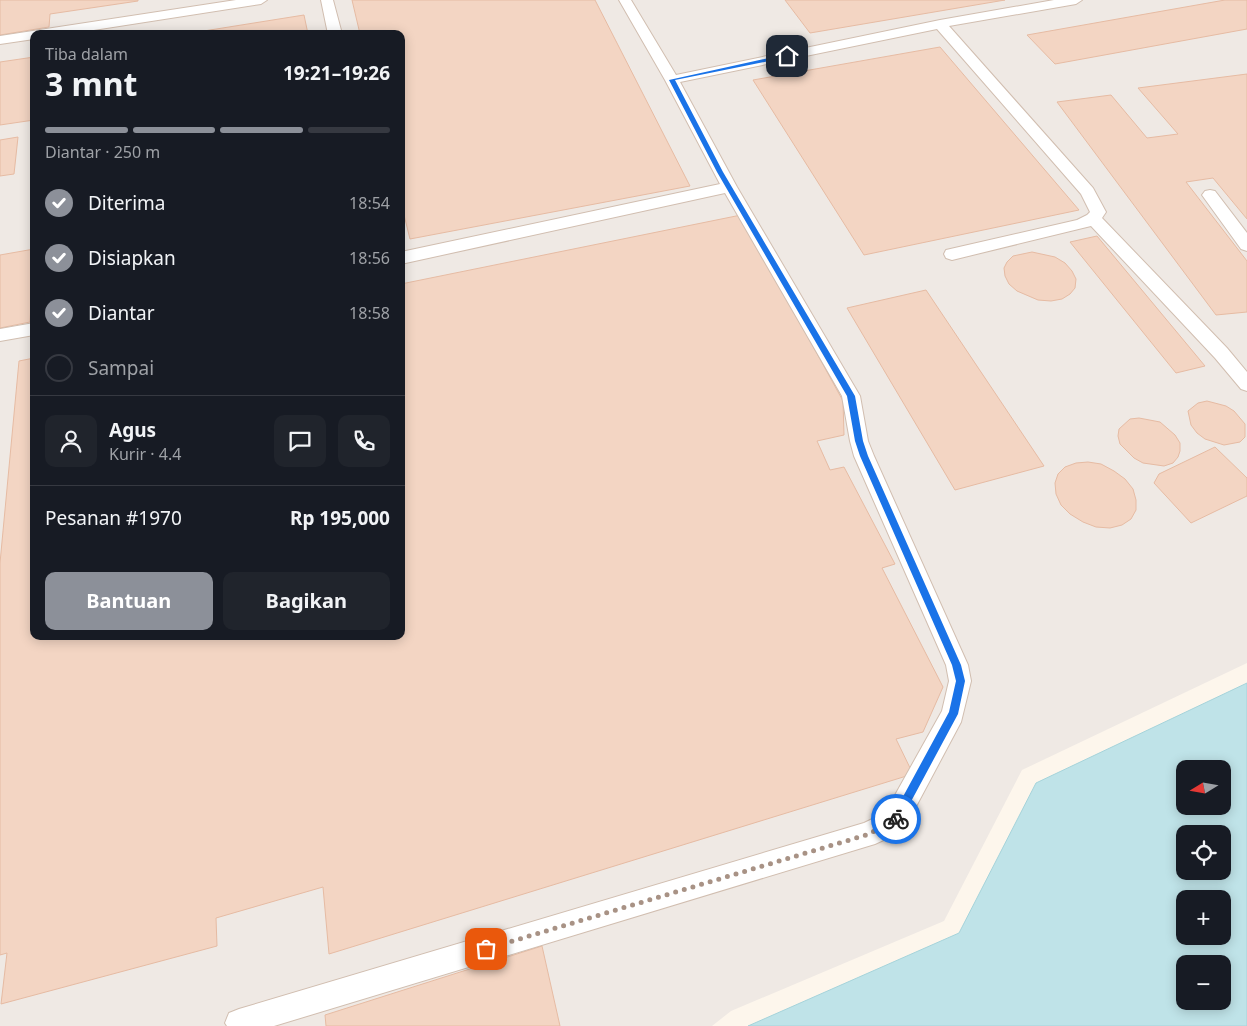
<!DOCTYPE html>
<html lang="id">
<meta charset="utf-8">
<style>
body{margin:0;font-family:"Noto Sans",sans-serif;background:#20242c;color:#f1f3f6;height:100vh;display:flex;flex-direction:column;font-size:19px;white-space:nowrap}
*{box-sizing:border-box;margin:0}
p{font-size:16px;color:#9ea1a6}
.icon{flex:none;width:28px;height:28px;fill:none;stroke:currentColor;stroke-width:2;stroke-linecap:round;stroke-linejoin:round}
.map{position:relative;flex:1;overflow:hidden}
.details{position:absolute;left:30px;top:30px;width:375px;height:610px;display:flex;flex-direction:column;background:#171b24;border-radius:10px;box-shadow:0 2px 12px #0003}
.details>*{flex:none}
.needle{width:32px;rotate:259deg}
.fabs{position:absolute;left:1176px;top:760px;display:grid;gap:10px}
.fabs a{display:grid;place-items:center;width:55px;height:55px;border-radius:10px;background:#171b24;box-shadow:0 2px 12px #0003;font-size:25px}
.pin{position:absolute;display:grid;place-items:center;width:42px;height:42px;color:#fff;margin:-21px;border-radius:10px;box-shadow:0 2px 8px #0006}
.courier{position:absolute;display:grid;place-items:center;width:50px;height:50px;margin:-25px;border:4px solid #1a73e8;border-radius:50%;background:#fff;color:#222;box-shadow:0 1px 6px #0007}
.overview em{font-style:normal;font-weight:700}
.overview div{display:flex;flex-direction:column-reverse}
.overview{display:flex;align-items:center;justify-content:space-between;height:85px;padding:0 15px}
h1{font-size:32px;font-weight:700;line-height:38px}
.bar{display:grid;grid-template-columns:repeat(4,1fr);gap:8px 5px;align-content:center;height:60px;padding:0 15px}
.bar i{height:6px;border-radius:4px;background:#363941}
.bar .selected{background:#8c9099}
.bar p{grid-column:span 4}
.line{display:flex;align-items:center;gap:12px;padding:0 15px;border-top:1px solid #363941}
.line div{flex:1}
.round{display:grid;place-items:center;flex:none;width:52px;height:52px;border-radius:10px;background:#20242c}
ol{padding:0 15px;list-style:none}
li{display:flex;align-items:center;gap:15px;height:55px}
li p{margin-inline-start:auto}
li .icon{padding:5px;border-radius:50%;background:#8c9099;color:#fff;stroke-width:4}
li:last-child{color:#9ea1a6}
li i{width:28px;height:28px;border:2px solid #363941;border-radius:50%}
.cta{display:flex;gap:10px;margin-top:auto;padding:10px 15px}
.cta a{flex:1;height:58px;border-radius:10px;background:#8c9099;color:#fff;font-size:20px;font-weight:700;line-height:58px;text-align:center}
.cta a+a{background:#20242c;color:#f1f3f6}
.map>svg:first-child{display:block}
</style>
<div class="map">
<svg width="1247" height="1026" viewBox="0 0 1247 1026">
<rect width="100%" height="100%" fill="#fdf6ec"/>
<!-- industrial -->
<path fill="#efe9e4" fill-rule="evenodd" d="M0,0H1247V663L1022,770L944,921L731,1011L712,1026H0ZM34,34H401V636H34Z"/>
<!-- water -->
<path fill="#bfe3e8" stroke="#a5d3da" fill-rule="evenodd" d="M1247,683V1026H748L959,933L1036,783ZM1185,769H1222V806H1185ZM1185,834H1222V871H1185ZM1185,899H1222V936H1185ZM1185,964H1222V1001H1185Z"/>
<!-- building -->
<path fill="#f3d5c3" stroke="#e6bba3" d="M0,0H138V1L50,14L49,27L0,35Z
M352,0H595L690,186L410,239L401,203V34H360Z
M785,0H1005L810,33Z
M1225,0H1247V29L1055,64L1027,35Z
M304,15L308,34H185Z
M940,47L1079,210L864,255L753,80Z
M34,57V120L0,125V62Z
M1247,74V219L1213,178L1186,182L1247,261V312L1216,315L1057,102L1111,95L1147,138L1178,134L1138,88Z
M18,137L14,174L0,176V140Z
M741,215L843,401L844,435L817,441L830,470L844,467L895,564L882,568L943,687L923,732L896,739L913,774L329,954L323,887L216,918L217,946L1,1004L7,953L0,955V563L19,361L34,358V636H401V284Z
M1097,236L1205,366L1176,373L1070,242Z
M34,249L30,322L0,328V255Z
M1032,252L1055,257L1065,263L1072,271L1076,279L1075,288L1070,294L1062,299L1051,301L1038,300L1017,291L1009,284L1005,276L1004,268L1007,262L1013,256Z
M926,290L1044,466L955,490L847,308Z
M1207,401L1226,406L1234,411L1245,424V437L1240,442L1224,445L1205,439L1197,433L1191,425L1188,411L1198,403Z
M1139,418L1160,422L1175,435L1180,443V451L1178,457L1173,463L1164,466L1143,463L1134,458L1120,444L1118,436L1119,429L1130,419Z
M1215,447L1247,478V496L1191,523L1154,483L1159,474Z
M1088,462L1101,464L1114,471L1125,479L1133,489L1136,500V510L1131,519L1122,525L1110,528L1096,527L1083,522L1070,514L1061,505L1056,494L1055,483L1058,474L1065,467L1076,463Z
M542,946L560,1026H326L325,1015Z"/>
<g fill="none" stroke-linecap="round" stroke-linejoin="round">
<!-- service casing -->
<g stroke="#d1beb0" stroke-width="2">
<path id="service" d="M236,0H267L261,4L68,34H34V39L0,44V36Z
M321,0H333L342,34H328Z
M619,0H631L676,75L940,20L1054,0H1082L1076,4L949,26L1093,188L1106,212L1102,218L1227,348L1247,372V391L1241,389L1215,358L1091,226L952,260L946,258L944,254L946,250L1077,220L1087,215L1090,212L1081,194L937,29L680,82L737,187L860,396L868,441L874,456L968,665L971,681L961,722L903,831L875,844L274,1026H227L225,1023L229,1013L239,1009L864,823L885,813L942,711L949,681L946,665L854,456L850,441L842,396L725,193L401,264V252L720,184L665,80Z
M1210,190L1215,191L1247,233V251L1241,249L1202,195L1205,191Z
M34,323V335L0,341V329Z"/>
</g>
<!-- service -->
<use href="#service" fill="#fff" fill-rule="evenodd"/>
</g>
<!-- route -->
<path fill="#1a73e8" d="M787,54L789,57L675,80L723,172L855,396L863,441L868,456L961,665L965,681L958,714L900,822L896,823L893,822V815L949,712L956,681L952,665L860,456L855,441L847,396L717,172L669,80Z"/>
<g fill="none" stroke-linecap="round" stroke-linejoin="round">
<!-- done -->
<path stroke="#a89285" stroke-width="5" stroke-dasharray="0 9" d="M486,949L866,835L894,822L896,819"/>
</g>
</svg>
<div class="fabs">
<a><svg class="needle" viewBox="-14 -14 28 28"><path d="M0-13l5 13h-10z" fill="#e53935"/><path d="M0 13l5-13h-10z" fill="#9ea1a6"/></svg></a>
<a><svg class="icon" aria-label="locate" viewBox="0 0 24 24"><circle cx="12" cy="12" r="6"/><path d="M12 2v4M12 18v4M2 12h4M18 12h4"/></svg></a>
<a>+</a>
<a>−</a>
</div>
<div class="pin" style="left:486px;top:949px;background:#ea580c"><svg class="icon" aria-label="bag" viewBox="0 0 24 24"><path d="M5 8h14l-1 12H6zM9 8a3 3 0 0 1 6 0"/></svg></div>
<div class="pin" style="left:787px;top:56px;background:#1f2937"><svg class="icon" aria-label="home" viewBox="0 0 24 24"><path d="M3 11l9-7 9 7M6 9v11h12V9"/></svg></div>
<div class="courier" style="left:896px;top:819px"><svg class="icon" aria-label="bike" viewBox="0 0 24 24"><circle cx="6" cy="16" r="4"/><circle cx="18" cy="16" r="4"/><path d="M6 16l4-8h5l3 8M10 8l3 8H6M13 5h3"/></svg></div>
<section class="details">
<div class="overview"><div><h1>3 mnt</h1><p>Tiba dalam</p></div><em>19:21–19:26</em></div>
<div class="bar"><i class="selected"></i><i class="selected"></i><i class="selected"></i><i></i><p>Diantar · 250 m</p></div>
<ol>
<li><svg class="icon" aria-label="check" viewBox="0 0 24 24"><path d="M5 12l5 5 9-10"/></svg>Diterima<p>18:54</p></li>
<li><svg class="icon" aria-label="check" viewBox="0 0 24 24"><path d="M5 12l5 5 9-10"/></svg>Disiapkan<p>18:56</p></li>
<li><svg class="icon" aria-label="check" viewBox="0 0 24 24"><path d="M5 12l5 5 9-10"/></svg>Diantar<p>18:58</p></li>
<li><i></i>Sampai</li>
</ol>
<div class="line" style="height:90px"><a class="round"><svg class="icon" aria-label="person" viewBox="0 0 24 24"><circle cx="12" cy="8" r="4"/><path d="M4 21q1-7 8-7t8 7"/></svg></a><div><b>Agus</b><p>Kurir · 4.4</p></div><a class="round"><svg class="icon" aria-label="chat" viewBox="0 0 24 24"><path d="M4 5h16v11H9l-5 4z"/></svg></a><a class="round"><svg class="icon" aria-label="phone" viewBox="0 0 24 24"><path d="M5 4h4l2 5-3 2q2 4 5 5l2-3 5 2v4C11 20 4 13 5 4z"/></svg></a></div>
<div class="line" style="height:65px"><div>Pesanan #1970</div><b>Rp 195,000</b></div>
<div class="cta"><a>Bantuan</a><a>Bagikan</a></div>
</section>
</div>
